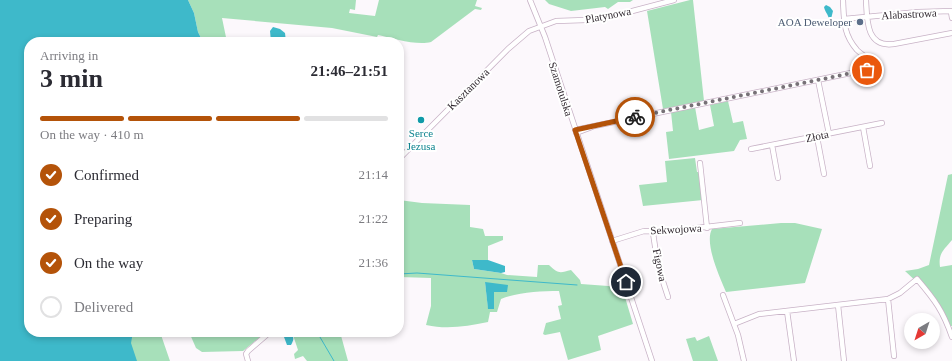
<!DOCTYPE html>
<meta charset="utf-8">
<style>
body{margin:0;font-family:Georgia,serif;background:#f7f7f7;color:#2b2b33;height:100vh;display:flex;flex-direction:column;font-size:15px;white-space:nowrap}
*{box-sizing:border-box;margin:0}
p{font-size:13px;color:#7c7c81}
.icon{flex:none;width:22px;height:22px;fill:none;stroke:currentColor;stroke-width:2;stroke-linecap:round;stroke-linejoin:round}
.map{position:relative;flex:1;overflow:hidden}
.drawer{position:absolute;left:24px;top:37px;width:380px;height:300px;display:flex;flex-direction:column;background:#fff;border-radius:16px;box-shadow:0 2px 6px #0003}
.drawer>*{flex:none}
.needle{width:26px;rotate:219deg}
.fabs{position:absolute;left:904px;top:313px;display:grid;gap:8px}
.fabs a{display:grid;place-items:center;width:36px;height:36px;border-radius:50%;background:#fff;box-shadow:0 2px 6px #0003;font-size:20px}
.pin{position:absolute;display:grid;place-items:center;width:34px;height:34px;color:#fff;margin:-17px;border:2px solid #fff;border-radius:50%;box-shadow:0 1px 4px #0007}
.courier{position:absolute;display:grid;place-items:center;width:40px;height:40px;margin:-20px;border:3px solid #b45309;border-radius:50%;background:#fff;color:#222;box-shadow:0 1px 5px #0007}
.overview em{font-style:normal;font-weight:600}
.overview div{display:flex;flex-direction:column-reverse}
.overview{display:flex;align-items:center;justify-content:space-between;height:68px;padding:0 16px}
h1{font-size:26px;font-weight:600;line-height:30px}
.bar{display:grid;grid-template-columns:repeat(4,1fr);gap:6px 4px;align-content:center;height:48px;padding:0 16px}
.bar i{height:5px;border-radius:3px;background:#e1e1e2}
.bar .current{background:#b45309}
.bar p{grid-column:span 4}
ol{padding:0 16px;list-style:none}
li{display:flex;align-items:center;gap:12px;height:44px}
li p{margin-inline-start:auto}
li .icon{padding:4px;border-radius:50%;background:#b45309;color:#fff;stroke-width:4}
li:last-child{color:#7c7c81}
li i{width:22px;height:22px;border:2px solid #e1e1e2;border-radius:50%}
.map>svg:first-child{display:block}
</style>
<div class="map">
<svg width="952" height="361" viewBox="0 0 952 361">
<rect width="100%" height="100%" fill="#fcf8fc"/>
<!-- green -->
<path fill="#a7e0ba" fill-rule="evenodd" d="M188,0H356L355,10L350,9L349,13L375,16L379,0H477L475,6L482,8L481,10L475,9L431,42C417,46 392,38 378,35L377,37L332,28L222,18L227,42H203L198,32L194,13Z
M545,0H633L630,2H618L608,9L605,7L571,11L549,4Z
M690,0H693L704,101L663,109L647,11Z
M728,101L733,123L743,121L747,139L740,140L734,151L669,159L666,132L673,131L671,112L695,107L699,130L714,126L710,105Z
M695,158L697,172H699L703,200L643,206L639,185L667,182L665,161Z
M952,174V240C944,250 938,253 940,267L952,265V326H950L943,310L934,298L905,271L918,269L929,265L948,175Z
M399,200L422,203L470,205V227L483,229L485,236H503V240L488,246V260H472L474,269L501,273L507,275L537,277L538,265H549C558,274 560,273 571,270L580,280L581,284L622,287L633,324L598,336L601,350L568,360L560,332L545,335L543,334L546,323L561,319L558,306L562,305L559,291C540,291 519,292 501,299L497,312H490L488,322C467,326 448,330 426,325L431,306V278L399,277ZM485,282L494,291V309L488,308Z
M781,223H795L822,229L805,283L726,292C720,278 704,243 712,229Z
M133,332H136V336L145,332H160L170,361H131L119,342Z
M189,332H266L243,351L202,352L196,348Z
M292,332H340L348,361H307L303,356L295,359L294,354L298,350Z
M709,336L718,361H693L686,339L695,337L697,341Z"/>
<!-- water -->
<path fill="#3eb9ca" d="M0,0H188L194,13L198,32L203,42H29V332H133L131,343L137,361H0Z
M826,5L830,7L833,11L831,19H829C828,14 825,12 824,7Z
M273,27L280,29L285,33L286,42H271L270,31Z
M472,260H488L505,266V272L501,273L474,269Z
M485,282L508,285L507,292H494V309H488Z
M288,334H291C295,338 293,341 291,345H287L284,337Z"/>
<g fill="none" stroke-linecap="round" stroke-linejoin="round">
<!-- stream -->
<path stroke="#3eb9ca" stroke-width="1" d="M399,274L417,273L577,285
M317,332L334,361"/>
<!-- minor casing -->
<g stroke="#c8b2c6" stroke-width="6">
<path id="minor" d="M530,0L545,37L652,361
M866,0C867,20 866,48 894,44L952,33
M951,12L952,18
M844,19L918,12L952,11
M818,80L829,134
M863,127L870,166
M575,130L870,69L873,65C870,59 862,55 857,50C843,34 844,20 843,0
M576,133L592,127
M817,137L824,174
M772,145L778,178
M751,149L882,123
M399,159L508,49L529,31L556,21L586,20L602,19L674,0
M700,163L707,228
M653,233L658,266L668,297
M612,241L644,231L662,232L740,223
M723,295L738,335L744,361
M888,299L894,356
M838,305L844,361
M787,311L794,361
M734,324L759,314L888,299L900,293L917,279C935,300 943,311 952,337
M248,361L246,354L248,351L270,332"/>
</g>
<!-- minor -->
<use href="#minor" stroke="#fff" stroke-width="4.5"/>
</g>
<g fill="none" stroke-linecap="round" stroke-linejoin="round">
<!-- done -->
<path stroke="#777177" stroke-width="4" stroke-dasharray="0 7.2" d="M635,117L867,70"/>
<!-- route -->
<path stroke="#b45309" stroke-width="5" d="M626,282L575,130L635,117"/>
</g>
<!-- markers -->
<circle fill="#5c6f8a" stroke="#fff" stroke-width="1.5" cx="860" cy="22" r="4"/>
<circle fill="#0f9aa8" stroke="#fff" stroke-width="1.5" cx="421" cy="120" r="4"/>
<g text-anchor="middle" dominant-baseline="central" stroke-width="4" stroke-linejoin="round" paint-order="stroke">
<!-- street labels -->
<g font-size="11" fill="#30282f" stroke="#fff">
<text transform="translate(909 14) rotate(-3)">Alabastrowa</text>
<text transform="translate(608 15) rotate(-11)">Platynowa</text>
<text transform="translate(468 89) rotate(-45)">Kasztanowa</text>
<text transform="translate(561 89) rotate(72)">Szamotulska</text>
<text transform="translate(817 136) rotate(-12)">Złota</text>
<text transform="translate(676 229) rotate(-3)">Sekwojowa</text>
<text transform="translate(660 265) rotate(78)">Figowa</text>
</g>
<!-- service labels -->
<g font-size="11" fill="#4e5e75" stroke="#fff" text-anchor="end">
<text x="852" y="22">AOA Deweloper</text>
</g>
<!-- culture labels -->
<g font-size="11" fill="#0d838f" stroke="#fff">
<text x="421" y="133">Serce<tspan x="421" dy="13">Jezusa</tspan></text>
</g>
</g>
</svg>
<div class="fabs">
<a><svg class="needle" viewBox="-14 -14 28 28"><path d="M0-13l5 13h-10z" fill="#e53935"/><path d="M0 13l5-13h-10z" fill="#7c7c81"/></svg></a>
</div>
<div class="pin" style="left:867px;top:70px;background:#ea580c"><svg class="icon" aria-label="bag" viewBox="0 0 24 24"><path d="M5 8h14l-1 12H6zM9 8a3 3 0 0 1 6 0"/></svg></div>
<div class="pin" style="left:626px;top:282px;background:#1f2937"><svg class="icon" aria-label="home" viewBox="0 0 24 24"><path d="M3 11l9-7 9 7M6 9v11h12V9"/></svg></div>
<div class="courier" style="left:635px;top:117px"><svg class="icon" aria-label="bike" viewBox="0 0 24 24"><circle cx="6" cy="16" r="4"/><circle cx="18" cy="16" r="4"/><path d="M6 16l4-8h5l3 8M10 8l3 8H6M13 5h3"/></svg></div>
<section class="drawer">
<div class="overview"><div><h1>3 min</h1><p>Arriving in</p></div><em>21:46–21:51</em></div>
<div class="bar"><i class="current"></i><i class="current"></i><i class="current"></i><i></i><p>On the way · 410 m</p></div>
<ol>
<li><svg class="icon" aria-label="check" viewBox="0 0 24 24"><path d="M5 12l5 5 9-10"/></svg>Confirmed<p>21:14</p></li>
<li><svg class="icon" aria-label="check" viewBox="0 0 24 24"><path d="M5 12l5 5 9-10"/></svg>Preparing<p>21:22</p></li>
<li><svg class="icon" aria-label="check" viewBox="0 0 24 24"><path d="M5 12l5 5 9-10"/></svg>On the way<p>21:36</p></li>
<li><i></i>Delivered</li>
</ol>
</section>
</div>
